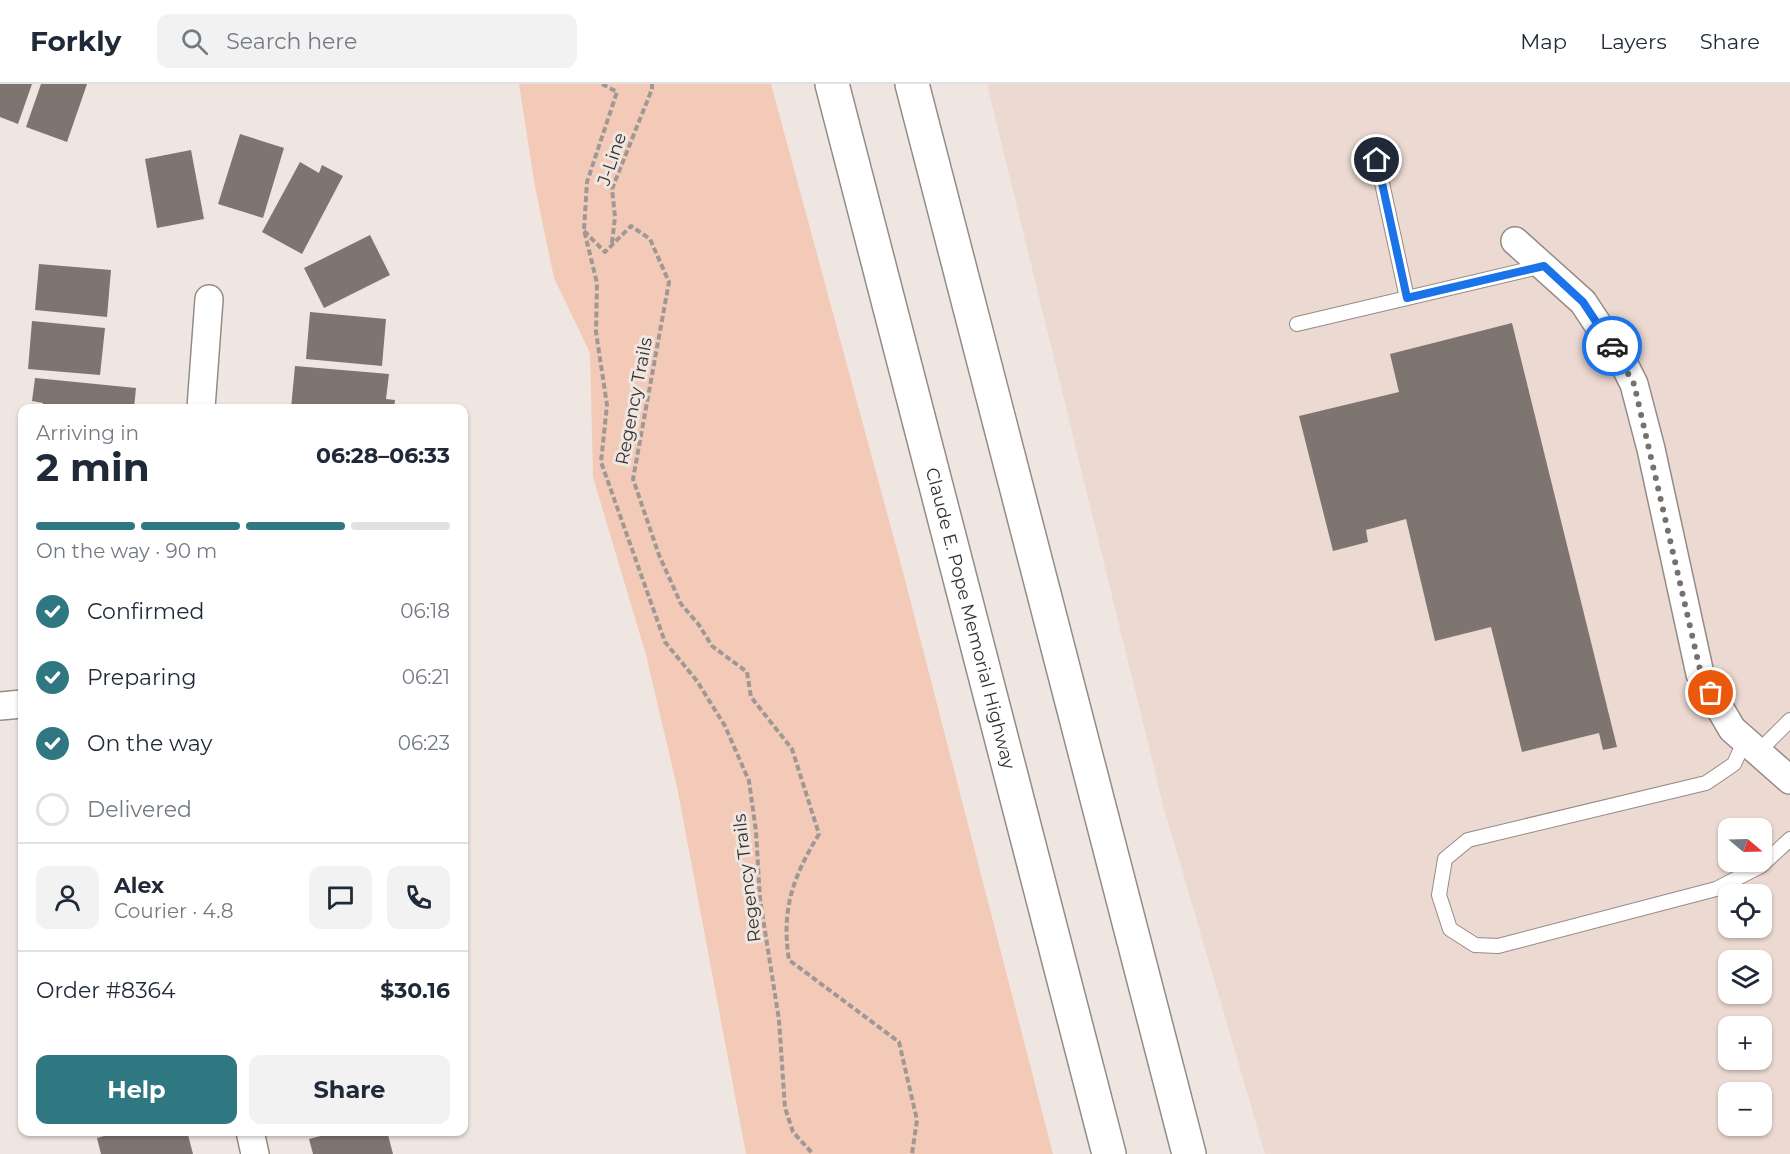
<!DOCTYPE html>
<meta charset="utf-8">
<style>
body{margin:0;font-family:Montserrat,sans-serif;background:#f2f2f3;color:#1f2937;height:100vh;display:flex;flex-direction:column;font-size:22px;white-space:nowrap}
*{box-sizing:border-box;margin:0}
p{font-size:20px;color:#747a83}
.icon{flex:none;width:33px;height:33px;fill:none;stroke:currentColor;stroke-width:2;stroke-linecap:round;stroke-linejoin:round}
.map{position:relative;flex:1;overflow:hidden}
.side{position:absolute;left:18px;top:320px;width:450px;height:732px;display:flex;flex-direction:column;background:#fff;border-radius:12px;box-shadow:0 2px 4px #0004}
.side>*{flex:none}
.needle{width:39px;rotate:109deg}
.controls{position:absolute;left:1718px;top:734px;display:grid;gap:12px}
.controls a{display:grid;place-items:center;width:54px;height:54px;border-radius:12px;background:#fff;box-shadow:0 2px 4px #0004;font-size:30px}
.pin{position:absolute;display:grid;place-items:center;width:51px;height:51px;color:#fff;margin:-26px;border:3px solid #fff;border-radius:50%;box-shadow:0 2px 6px #0007}
.courier{position:absolute;display:grid;place-items:center;width:60px;height:60px;margin:-30px;border:4px solid #1a73e8;border-radius:50%;background:#fff;color:#222;box-shadow:0 2px 8px #0007}
.headline em{font-style:normal;font-weight:700}
.headline div{display:flex;flex-direction:column-reverse}
.headline{display:flex;align-items:center;justify-content:space-between;height:102px;padding:0 18px}
h1{font-size:39px;font-weight:700;line-height:45px}
.bar{display:grid;grid-template-columns:repeat(4,1fr);gap:9px 6px;align-content:center;height:72px;padding:0 18px}
.bar i{height:8px;border-radius:4px;background:#e0e1e3}
.bar .selected{background:#307881}
.bar p{grid-column:span 4}
.line{display:flex;align-items:center;gap:15px;padding:0 18px;border-top:2px solid #e0e1e3}
.line div{flex:1}
.round{display:grid;place-items:center;flex:none;width:63px;height:63px;border-radius:12px;background:#f2f2f3}
ol{padding:0 18px;list-style:none}
li{display:flex;align-items:center;gap:18px;height:66px}
li p{margin-inline-start:auto}
li .icon{padding:6px;border-radius:50%;background:#307881;color:#fff;stroke-width:4}
li:last-child{color:#747a83}
li i{width:33px;height:33px;border:3px solid #e0e1e3;border-radius:50%}
.button{display:flex;gap:12px;margin-top:auto;padding:12px 18px}
.button a{flex:1;height:69px;border-radius:12px;background:#307881;color:#fff;font-size:24px;font-weight:700;line-height:69px;text-align:center}
.button a+a{background:#f2f2f3;color:#1f2937}
header{display:flex;align-items:center;gap:36px;box-sizing:border-box;height:84px;padding:0 30px;background:#fff;border-bottom:2px solid #e0e1e3}
header strong{font-size:28px}
nav{display:flex;gap:33px;margin-inline-start:auto;font-size:21px}
.search{width:420px;height:54px;background:#f2f2f3;display:flex;align-items:center;gap:15px;box-sizing:border-box;padding:0 21px;border-radius:12px;color:#747a83;font-size:22px}
.map>svg:first-child{display:block}
</style>
<header>
<strong>Forkly</strong>
<div class="search"><svg class="icon" aria-label="search" viewBox="0 0 24 24"><circle cx="10" cy="10" r="6"/><path d="M15 15l6 6"/></svg>Search here</div>
<nav><a>Map</a><a>Layers</a><a>Share</a></nav>
</header>
<div class="map">
<svg width="1790" height="1070" viewBox="0 0 1790 1070">
<rect width="100%" height="100%" fill="#f0e6e1"/>
<!-- built -->
<path fill="#ecdad2" fill-rule="evenodd" d="M987,0H1790V1070H1265L1163,721ZM1728,744H1761V777H1728ZM1728,810H1761V843H1728ZM1728,876H1761V909H1728ZM1728,942H1761V975H1728ZM1728,1008H1761V1041H1728Z"/>
<!-- green -->
<path fill="#f3cab8" d="M519,0H771L903,488L1053,1070H746L677,703L646,571L593,393L590,269L554,194L535,103Z"/>
<!-- building -->
<path fill="#7e7571" d="M0,0H32L18,40L0,33Z
M41,0H87L67,58L26,43Z
M240,50L284,64L263,134L218,120Z
M191,66L204,135L157,144L145,75Z
M300,78L319,89L322,81L343,92L302,170L262,148Z
M370,151L390,191L324,224L304,184Z
M39,180L111,186L107,233L35,226Z
M310,228L386,235L382,282L306,275Z
M32,237L105,244L100,291L28,285Z
M1512,239L1617,663L1603,666L1599,649L1522,668L1491,543L1435,557L1406,435L1366,446L1368,458L1333,467L1299,332L1399,308L1390,270Z
M295,282L389,290L386,315L395,316L394,324H291Z
M35,294L136,304L134,324H42L43,319L32,317Z
M122,1047H187L193,1070H101L97,1054Z
M340,1047H387L393,1070H313L309,1055Z"/>
<g fill="none" stroke-linecap="round" stroke-linejoin="round">
<!-- lane casing -->
<g stroke="#948b87" stroke-width="16">
<path id="lane" d="M1377,76L1407,214
M1297,240L1543,182
M1745,656L1734,680L1706,699L1468,756L1445,775L1439,811L1450,845L1475,861L1498,862L1716,805L1761,782L1790,755
M1758,668L1790,636"/>
</g>
<!-- street casing -->
<g stroke="#948b87" stroke-width="30">
<path id="street" d="M1515,157L1583,218L1624,280L1634,300L1651,365L1700,590L1732,645L1790,696
M201,324L209,215
M0,622L22,620
M250,1047L255,1070"/>
</g>
<!-- highway casing -->
<g stroke="#948b87" stroke-width="36">
<g id="highway">
<path id="s1" d="M832,0L1109,1070"/>
<path d="M912,0L1189,1070"/>
</g>
</g>
<!-- path -->
<path stroke="#9f9894" stroke-width="4" stroke-dasharray="6 3" stroke-linecap="butt" d="M602,0L617,8L587,98L584,146L597,199L596,248L607,321L601,378L665,558L697,597L725,642L749,697L756,747L760,815L779,936L785,1024L793,1048L813,1070
M584,147L605,168L631,142L650,155L669,198L633,395L659,471L681,520L699,541L712,562L747,588L751,613L792,665L819,750C793,793 781,825 789,876L899,958L917,1036L912,1070
M612,159L615,133L612,105L652,5V0"/>
<!-- lane -->
<use href="#lane" stroke="#fff" stroke-width="14"/>
<!-- street -->
<use href="#street" stroke="#fff" stroke-width="27"/>
<!-- highway -->
<use href="#highway" stroke="#fff" stroke-width="33"/>
</g>
<g fill="none" stroke-linecap="round" stroke-linejoin="round">
<!-- done -->
<path stroke="#77716e" stroke-width="6" stroke-dasharray="0 10.8" d="M1612,262L1634,300L1701,590L1711,609"/>
<!-- route -->
<path stroke="#1a73e8" stroke-width="8" d="M1377,76L1407,214L1544,182L1583,218L1612,262"/>
</g>
<g text-anchor="middle" dominant-baseline="central" stroke-width="6" stroke-linejoin="round" paint-order="stroke">
<!-- street labels -->
<g font-size="18" fill="#363230" stroke="#f0e6e1">
<text transform="translate(612 75) rotate(-71)">J-Line</text>
<text transform="translate(634 317) rotate(-79)">Regency Trails</text>
<text stroke="none"><textPath href="#s1" startOffset="552">Claude E. Pope Memorial Highway</textPath></text>
<text transform="translate(747 794) rotate(-97)">Regency Trails</text>
</g>
</g>
</svg>
<div class="controls">
<a><svg class="needle" viewBox="-14 -14 28 28"><path d="M0-13l5 13h-10z" fill="#e53935"/><path d="M0 13l5-13h-10z" fill="#747a83"/></svg></a>
<a><svg class="icon" aria-label="locate" viewBox="0 0 24 24"><circle cx="12" cy="12" r="6"/><path d="M12 2v4M12 18v4M2 12h4M18 12h4"/></svg></a>
<a><svg class="icon" aria-label="layers" viewBox="0 0 24 24"><path d="M12 4l9 5-9 5-9-5zM3 14l9 5 9-5"/></svg></a>
<a>+</a>
<a>−</a>
</div>
<div class="pin" style="left:1711px;top:609px;background:#ea580c"><svg class="icon" aria-label="bag" viewBox="0 0 24 24"><path d="M5 8h14l-1 12H6zM9 8a3 3 0 0 1 6 0"/></svg></div>
<div class="pin" style="left:1377px;top:76px;background:#1f2937"><svg class="icon" aria-label="home" viewBox="0 0 24 24"><path d="M3 11l9-7 9 7M6 9v11h12V9"/></svg></div>
<div class="courier" style="left:1612px;top:262px"><svg class="icon" aria-label="car" viewBox="0 0 24 24"><path d="M5 17H2v-5l4-1 3-4h7l3 4 3 1v5h-3M9 17h6M6 11h13"/><circle cx="7" cy="17" r="2"/><circle cx="17" cy="17" r="2"/></svg></div>
<section class="side">
<div class="headline"><div><h1>2 min</h1><p>Arriving in</p></div><em>06:28–06:33</em></div>
<div class="bar"><i class="selected"></i><i class="selected"></i><i class="selected"></i><i></i><p>On the way · 90 m</p></div>
<ol>
<li><svg class="icon" aria-label="check" viewBox="0 0 24 24"><path d="M5 12l5 5 9-10"/></svg>Confirmed<p>06:18</p></li>
<li><svg class="icon" aria-label="check" viewBox="0 0 24 24"><path d="M5 12l5 5 9-10"/></svg>Preparing<p>06:21</p></li>
<li><svg class="icon" aria-label="check" viewBox="0 0 24 24"><path d="M5 12l5 5 9-10"/></svg>On the way<p>06:23</p></li>
<li><i></i>Delivered</li>
</ol>
<div class="line" style="height:108px"><a class="round"><svg class="icon" aria-label="person" viewBox="0 0 24 24"><circle cx="12" cy="8" r="4"/><path d="M4 21q1-7 8-7t8 7"/></svg></a><div><b>Alex</b><p>Courier · 4.8</p></div><a class="round"><svg class="icon" aria-label="chat" viewBox="0 0 24 24"><path d="M4 5h16v11H9l-5 4z"/></svg></a><a class="round"><svg class="icon" aria-label="phone" viewBox="0 0 24 24"><path d="M5 4h4l2 5-3 2q2 4 5 5l2-3 5 2v4C11 20 4 13 5 4z"/></svg></a></div>
<div class="line" style="height:78px"><div>Order #8364</div><b>$30.16</b></div>
<div class="button"><a>Help</a><a>Share</a></div>
</section>
</div>
